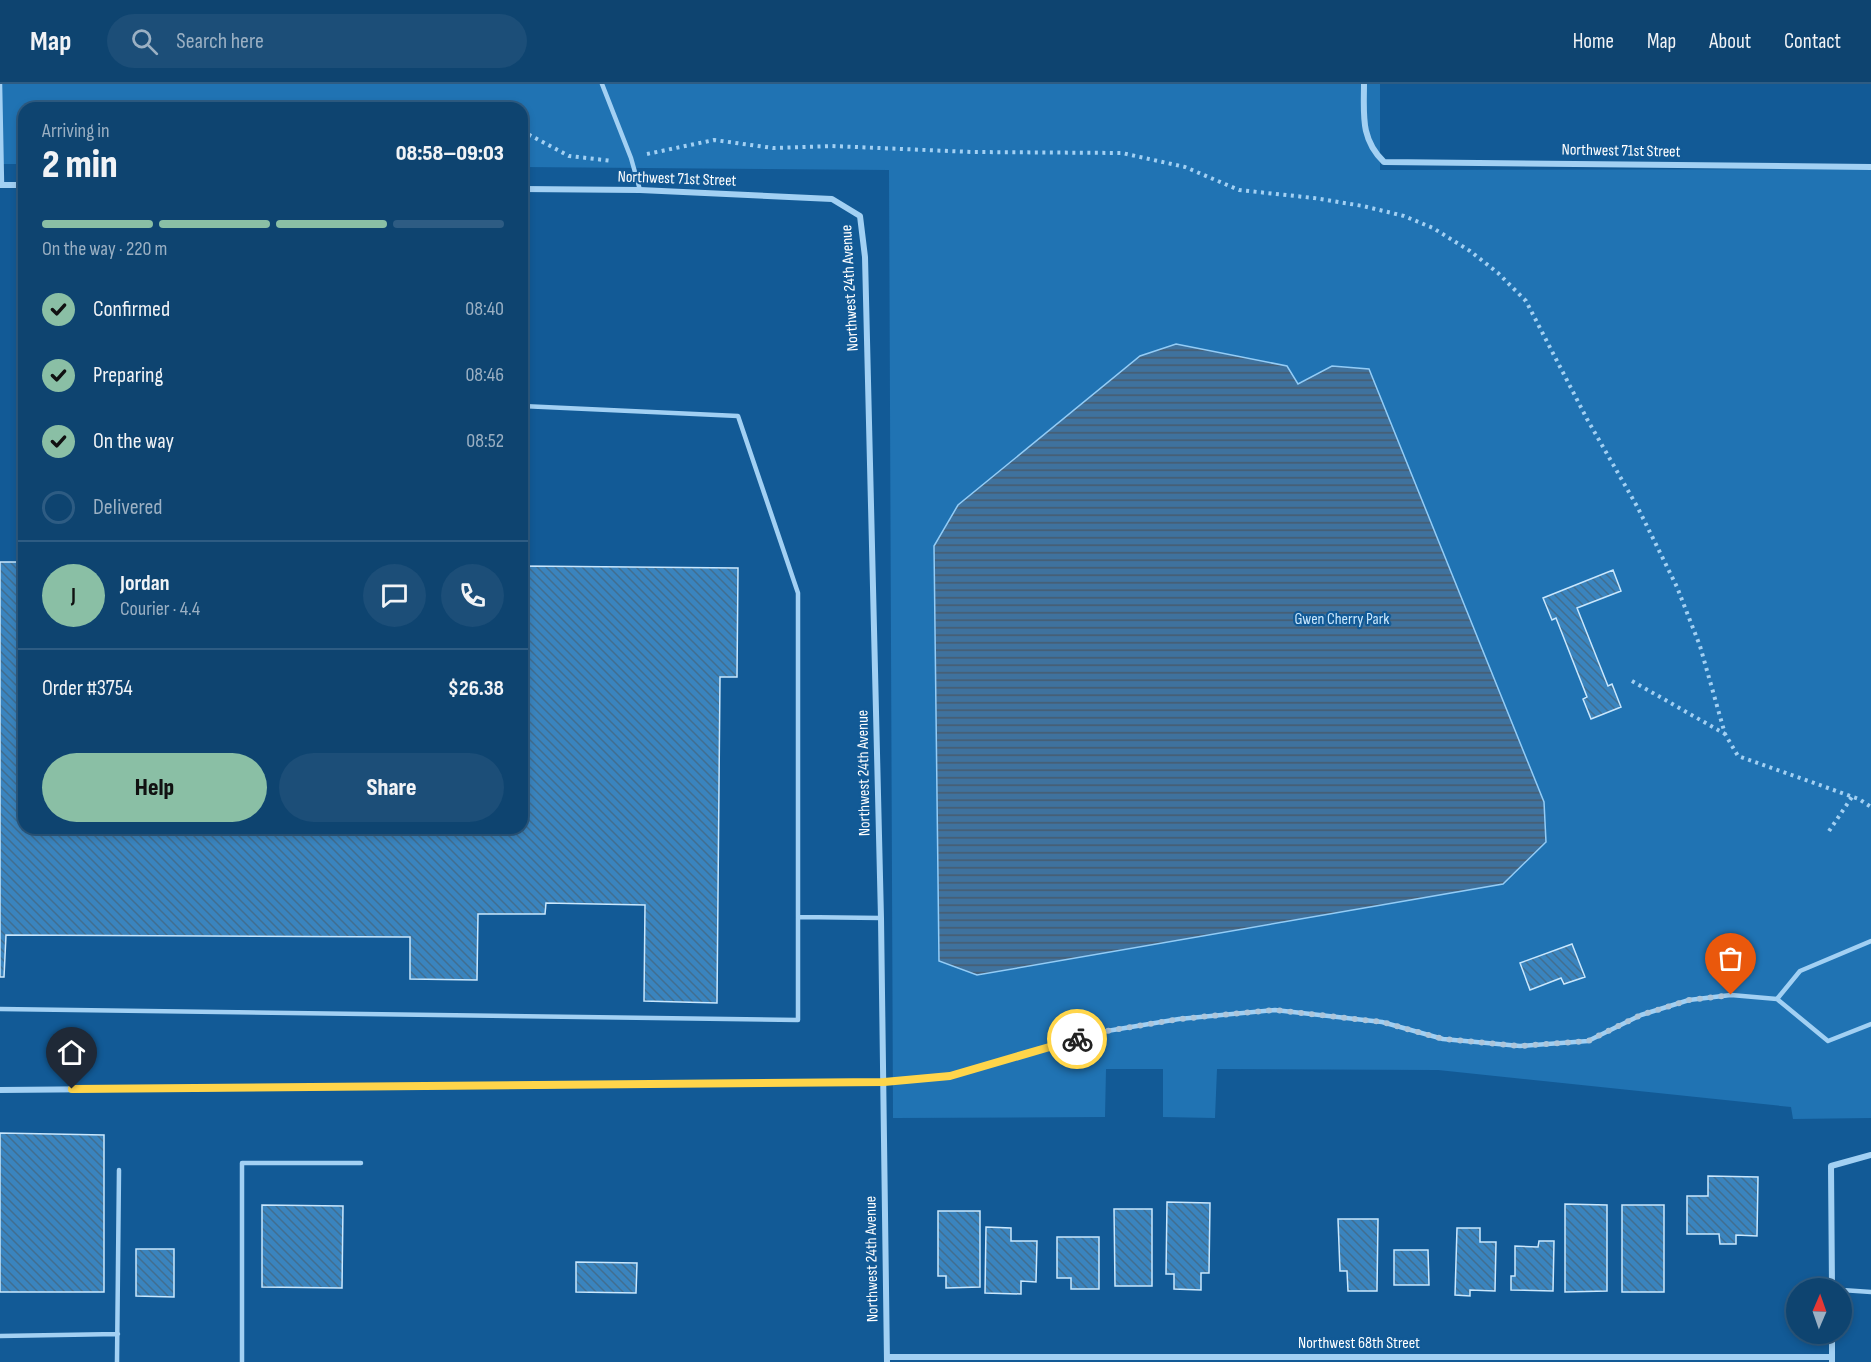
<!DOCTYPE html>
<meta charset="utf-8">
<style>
body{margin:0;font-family:"Sofia Sans Condensed",sans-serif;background:#1c4e78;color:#f1f3f6;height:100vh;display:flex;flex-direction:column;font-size:22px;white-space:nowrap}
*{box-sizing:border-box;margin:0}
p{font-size:20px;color:#9bb0c3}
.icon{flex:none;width:33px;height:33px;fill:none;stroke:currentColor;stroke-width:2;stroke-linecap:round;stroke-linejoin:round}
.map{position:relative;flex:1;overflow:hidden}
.panel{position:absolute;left:18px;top:18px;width:510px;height:732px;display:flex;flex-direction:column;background:#0e4470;border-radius:18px;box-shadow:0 3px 9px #0003,0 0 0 2px #2e5c83}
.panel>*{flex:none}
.needle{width:39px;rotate:2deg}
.buttons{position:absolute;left:1786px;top:1194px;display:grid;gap:12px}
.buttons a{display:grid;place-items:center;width:66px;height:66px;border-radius:50%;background:#0e4470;box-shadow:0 3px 9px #0003,0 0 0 2px #2e5c83;font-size:30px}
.pin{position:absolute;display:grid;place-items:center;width:51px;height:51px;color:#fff;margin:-62px -26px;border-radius:50% 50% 50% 0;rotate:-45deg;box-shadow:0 0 6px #0007}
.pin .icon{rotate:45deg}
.courier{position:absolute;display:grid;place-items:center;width:60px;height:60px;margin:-30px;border:4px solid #ffd54a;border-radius:50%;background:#fff;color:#222;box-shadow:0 2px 8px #0007}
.headline em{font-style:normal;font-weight:800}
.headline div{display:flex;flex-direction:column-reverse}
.headline{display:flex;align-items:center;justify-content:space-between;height:102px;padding:0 24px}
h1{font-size:39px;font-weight:800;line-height:45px}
.bar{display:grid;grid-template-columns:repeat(4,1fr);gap:9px 6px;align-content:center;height:72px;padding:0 24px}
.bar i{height:8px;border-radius:4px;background:#2e5c83}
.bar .current{background:#8abfa5}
.bar p{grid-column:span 4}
.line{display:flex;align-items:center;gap:15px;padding:0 24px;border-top:2px solid #2e5c83}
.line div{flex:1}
.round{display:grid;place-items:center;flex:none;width:63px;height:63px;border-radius:32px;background:#1c4e78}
ol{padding:0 24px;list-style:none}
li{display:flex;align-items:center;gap:18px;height:66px}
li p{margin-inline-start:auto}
li .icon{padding:6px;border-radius:50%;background:#8abfa5;color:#111;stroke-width:4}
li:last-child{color:#9bb0c3}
li i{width:33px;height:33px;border:3px solid #2e5c83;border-radius:50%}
.button{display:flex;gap:12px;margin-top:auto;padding:12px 24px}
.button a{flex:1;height:69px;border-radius:36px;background:#8abfa5;color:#111;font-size:24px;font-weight:800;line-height:69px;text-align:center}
.button a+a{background:#1c4e78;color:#f1f3f6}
header{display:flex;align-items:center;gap:36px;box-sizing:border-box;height:84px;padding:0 30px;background:#0e4470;border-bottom:2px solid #2e5c83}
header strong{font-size:28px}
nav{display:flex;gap:33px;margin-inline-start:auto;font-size:21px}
.search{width:420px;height:54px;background:#1c4e78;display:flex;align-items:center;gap:15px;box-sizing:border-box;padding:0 21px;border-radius:33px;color:#9bb0c3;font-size:22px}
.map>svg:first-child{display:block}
</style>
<header>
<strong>Map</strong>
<div class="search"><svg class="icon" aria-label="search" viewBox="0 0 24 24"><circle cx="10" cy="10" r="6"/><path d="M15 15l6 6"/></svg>Search here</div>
<nav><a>Home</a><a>Map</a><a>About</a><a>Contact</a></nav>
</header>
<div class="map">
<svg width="1871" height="1278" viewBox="0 0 1871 1278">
<defs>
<pattern id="water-rules" width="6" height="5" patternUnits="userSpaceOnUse" patternTransform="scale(1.5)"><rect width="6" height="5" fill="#3f729e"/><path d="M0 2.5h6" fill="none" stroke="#475b6d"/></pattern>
<pattern id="building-back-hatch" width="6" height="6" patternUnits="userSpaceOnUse" patternTransform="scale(1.5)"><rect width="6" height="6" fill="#3a84be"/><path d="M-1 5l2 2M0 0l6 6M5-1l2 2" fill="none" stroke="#416e90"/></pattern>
</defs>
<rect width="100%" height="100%" fill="#125a96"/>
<!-- green -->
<path fill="#2073b3" d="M0,0H1380V86L1871,85V1034L1793,1035L1791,1023L1438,986L1217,985L1215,1034L1163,1033V985H1106L1105,1033L893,1034L889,86L522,83V24H24V80H0Z"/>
<!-- water -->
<path fill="url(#water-rules)" stroke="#93ccf6" stroke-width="1.5" d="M1176,260L1287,282L1298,300L1332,282L1369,285L1544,718L1546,758L1503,800L977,891L939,877L934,462L958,421L1140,272Z"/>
<!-- building -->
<path fill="url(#building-back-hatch)" stroke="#c9e7fd" stroke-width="1.5" d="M0,478H24V744H522V482L738,484L737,593H720L717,919L644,917L645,821L546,819L545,830H478L477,896L410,895V853L6,851L4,893H0Z
M1613,486L1621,507L1577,524L1608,602L1612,600L1621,623L1591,635L1583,615L1587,613L1556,534L1552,536L1543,514Z
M1572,860L1585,893L1564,900L1561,894L1530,906L1520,879Z
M0,1049L104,1051V1208H0Z
M1708,1092L1758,1093L1757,1152L1736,1151V1160H1720L1719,1150H1687V1112H1708Z
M1167,1118L1210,1119L1209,1189H1201V1206L1174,1205V1190H1166Z
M1565,1120L1607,1121V1207L1565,1208Z
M262,1121L343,1122L342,1204L262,1203Z
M1622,1121H1664V1208H1622Z
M1114,1125H1152V1202H1115Z
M938,1127H980V1203L946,1204V1192H938Z
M1338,1135H1378L1377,1207H1348L1347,1187H1340Z
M986,1143L1011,1144V1157H1037L1036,1198L1021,1197V1210L985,1209Z
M1457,1144H1480V1158H1496L1495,1207L1470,1206V1212L1455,1211Z
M1057,1153H1099V1205H1071V1194H1057Z
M1539,1157H1554L1553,1207L1511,1206V1192H1515V1162L1538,1163Z
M136,1165H174V1213L136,1212Z
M1394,1166H1428L1429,1201H1394Z
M576,1178L637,1179L636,1209L576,1208Z"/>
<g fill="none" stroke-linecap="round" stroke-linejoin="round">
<!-- path -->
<path stroke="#a2d0f3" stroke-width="4" stroke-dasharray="3 4.5" stroke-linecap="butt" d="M522,47L569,72L613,77
M647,70L714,56L773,64L832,62L972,68L1122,69L1185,83L1239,106L1314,114L1363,122L1404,132L1433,144L1470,167L1498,189L1526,217L1587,335L1638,424L1677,503L1700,562L1725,650L1738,672L1859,715L1871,723
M1632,597L1725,650
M1829,747L1852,713"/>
<!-- lane -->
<path stroke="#a2d0f3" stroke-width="4.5" d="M0,0L2,101
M602,0L631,74L640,106
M798,833L881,834
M1777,915L1828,957L1871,940
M0,925L798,936V509L738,332L522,322
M884,998L950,992L1101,948L1179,935L1275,926L1382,938L1443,955L1520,962L1588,957L1641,931L1689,916L1731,911L1777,915L1800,887L1871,857
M1842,1206L1871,1208
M0,1252L118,1250
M117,1278L119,1086
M242,1278V1079H361"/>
<!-- street -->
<path stroke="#a2d0f3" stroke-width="6" d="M1364,0C1364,30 1360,55 1384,78L1871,83
M0,101H24
M522,105L640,106L832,115L860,132L865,173L881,834L887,1278
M0,1006L884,998
M1832,1204L1831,1082L1871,1071
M1832,1250V1278
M887,1273H1832"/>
</g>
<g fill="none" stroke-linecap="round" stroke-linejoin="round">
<!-- done -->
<path stroke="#acc5da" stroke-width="6" stroke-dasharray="0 10.8" d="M1077,955L1101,948L1179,935L1275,926L1382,938L1443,955L1520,962L1588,957L1641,931L1689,916L1731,911"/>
<!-- route -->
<path stroke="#ffd54a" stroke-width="8" d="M72,1005L884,998L950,992L1077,955"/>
</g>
<g text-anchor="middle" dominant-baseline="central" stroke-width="4.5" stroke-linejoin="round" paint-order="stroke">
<!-- street labels -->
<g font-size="16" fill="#fff" stroke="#125a96">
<text transform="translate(1621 67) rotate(1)">Northwest 71st Street</text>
<text transform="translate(677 95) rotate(2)">Northwest 71st Street</text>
<text transform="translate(850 204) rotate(-93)">Northwest 24th Avenue</text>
<text transform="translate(864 689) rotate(-91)">Northwest 24th Avenue</text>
<text transform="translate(872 1175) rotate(-91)">Northwest 24th Avenue</text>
<text x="1359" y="1259">Northwest 68th Street</text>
</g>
<!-- park labels -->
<g font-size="16" fill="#c9e7fd" stroke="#125a96">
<text x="1342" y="535">Gwen Cherry Park</text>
</g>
</g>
</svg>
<div class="buttons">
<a><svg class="needle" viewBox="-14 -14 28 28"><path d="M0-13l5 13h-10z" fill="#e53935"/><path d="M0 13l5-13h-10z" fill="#9bb0c3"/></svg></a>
</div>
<div class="pin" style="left:1731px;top:911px;background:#ea580c"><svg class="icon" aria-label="bag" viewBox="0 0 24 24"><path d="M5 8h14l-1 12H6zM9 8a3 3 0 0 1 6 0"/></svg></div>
<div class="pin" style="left:72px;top:1005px;background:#1f2937"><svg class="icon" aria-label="home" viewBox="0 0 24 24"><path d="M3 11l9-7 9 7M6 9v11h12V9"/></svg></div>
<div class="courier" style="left:1077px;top:955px"><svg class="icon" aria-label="bike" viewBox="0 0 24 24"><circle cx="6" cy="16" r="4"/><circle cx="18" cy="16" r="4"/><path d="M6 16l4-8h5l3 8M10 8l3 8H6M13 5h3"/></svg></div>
<section class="panel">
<div class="headline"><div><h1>2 min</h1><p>Arriving in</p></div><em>08:58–09:03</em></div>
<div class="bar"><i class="current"></i><i class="current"></i><i class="current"></i><i></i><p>On the way · 220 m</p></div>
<ol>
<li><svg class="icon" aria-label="check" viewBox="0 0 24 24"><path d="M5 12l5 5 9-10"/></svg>Confirmed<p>08:40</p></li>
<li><svg class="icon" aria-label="check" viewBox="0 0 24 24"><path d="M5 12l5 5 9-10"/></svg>Preparing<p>08:46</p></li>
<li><svg class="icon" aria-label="check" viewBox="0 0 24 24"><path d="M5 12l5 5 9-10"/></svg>On the way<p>08:52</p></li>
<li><i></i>Delivered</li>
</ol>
<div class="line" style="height:108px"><b class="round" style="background:#8abfa5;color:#111">J</b><div><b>Jordan</b><p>Courier · 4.4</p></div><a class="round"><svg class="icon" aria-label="chat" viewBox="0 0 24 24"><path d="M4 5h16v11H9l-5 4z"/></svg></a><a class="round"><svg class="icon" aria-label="phone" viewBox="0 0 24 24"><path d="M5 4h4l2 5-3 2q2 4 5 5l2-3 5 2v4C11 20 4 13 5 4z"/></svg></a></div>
<div class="line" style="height:78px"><div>Order #3754</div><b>$26.38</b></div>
<div class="button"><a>Help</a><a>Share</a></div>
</section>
</div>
